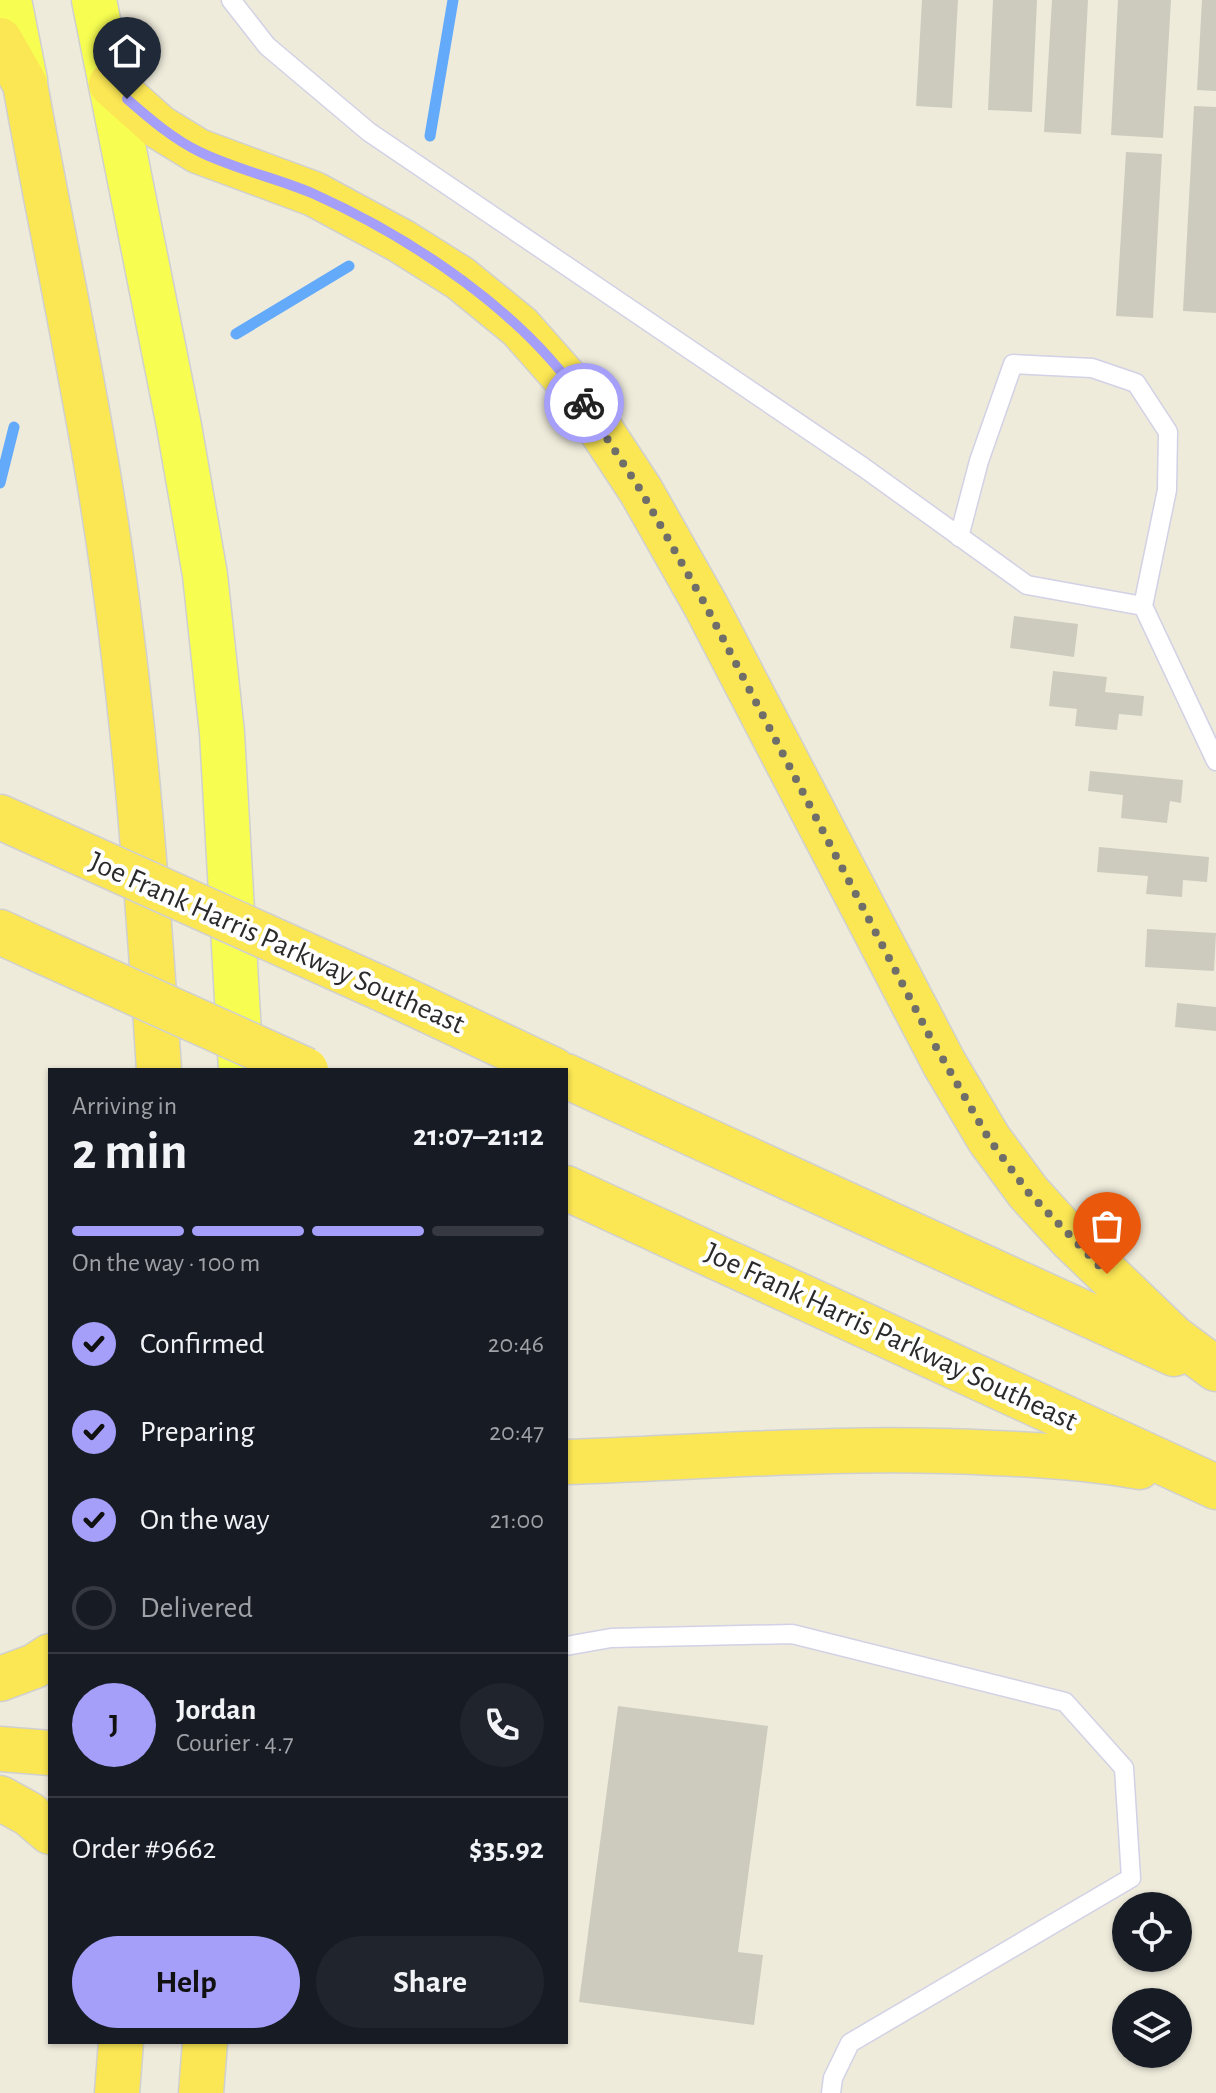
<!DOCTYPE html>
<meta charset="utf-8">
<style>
body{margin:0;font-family:"Alegreya Sans",sans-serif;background:#20242c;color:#f1f3f6;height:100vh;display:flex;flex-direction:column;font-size:30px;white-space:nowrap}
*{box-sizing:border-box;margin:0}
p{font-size:26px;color:#9ea1a6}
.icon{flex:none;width:44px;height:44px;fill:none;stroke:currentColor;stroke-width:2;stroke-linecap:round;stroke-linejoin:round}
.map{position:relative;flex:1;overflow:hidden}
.panel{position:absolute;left:48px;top:1068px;width:520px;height:976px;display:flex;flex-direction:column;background:#171b24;border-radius:0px;box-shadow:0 2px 6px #0004}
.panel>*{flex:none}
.buttons{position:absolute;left:1112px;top:1892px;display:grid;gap:16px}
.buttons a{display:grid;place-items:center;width:80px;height:80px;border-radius:50%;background:#171b24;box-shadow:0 2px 6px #0004;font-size:40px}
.pin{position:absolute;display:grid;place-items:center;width:68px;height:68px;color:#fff;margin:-82px -34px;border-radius:50% 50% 50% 0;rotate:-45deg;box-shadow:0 0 8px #0007}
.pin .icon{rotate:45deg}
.courier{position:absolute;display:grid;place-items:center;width:80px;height:80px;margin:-40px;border:6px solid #a59ffa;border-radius:50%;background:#fff;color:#222;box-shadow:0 2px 10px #0007}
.headline em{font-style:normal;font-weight:600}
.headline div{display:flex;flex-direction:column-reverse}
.headline{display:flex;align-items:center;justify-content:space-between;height:136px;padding:0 24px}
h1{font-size:52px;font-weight:600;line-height:60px}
.bar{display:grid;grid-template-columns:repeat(4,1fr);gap:12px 8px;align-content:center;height:96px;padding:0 24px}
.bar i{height:10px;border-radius:6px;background:#363941}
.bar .on{background:#a59ffa}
.bar p{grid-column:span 4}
.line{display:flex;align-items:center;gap:20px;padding:0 24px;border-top:2px solid #363941}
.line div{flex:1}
.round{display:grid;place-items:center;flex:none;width:84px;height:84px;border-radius:42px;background:#20242c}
ol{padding:0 24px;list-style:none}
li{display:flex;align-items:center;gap:24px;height:88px}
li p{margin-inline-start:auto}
li .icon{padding:8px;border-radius:50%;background:#a59ffa;color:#111;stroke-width:4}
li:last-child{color:#9ea1a6}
li i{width:44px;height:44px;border:4px solid #363941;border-radius:50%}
.button{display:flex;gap:16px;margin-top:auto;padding:16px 24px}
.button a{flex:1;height:92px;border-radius:48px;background:#a59ffa;color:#111;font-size:32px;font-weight:600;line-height:92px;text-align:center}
.button a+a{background:#20242c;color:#f1f3f6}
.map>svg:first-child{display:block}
</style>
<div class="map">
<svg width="1216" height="2093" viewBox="0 0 1216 2093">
<rect width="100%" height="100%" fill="#eeebdb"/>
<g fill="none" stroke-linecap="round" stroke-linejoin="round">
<!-- stream -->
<path stroke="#64aafa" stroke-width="11" d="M430,136L453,0
M236,334L349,266
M0,483L14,427"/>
</g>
<!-- building -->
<path fill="#cccbbe" d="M922,0H958L952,108L916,106Z
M993,0H1037L1032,112L988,110Z
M1052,0H1088L1081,134L1044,132Z
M1118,0H1171L1163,138L1111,135Z
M1202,0H1216V91L1197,90Z
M1194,106L1216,107V313L1183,311Z
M1126,152L1162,154L1153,318L1116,316Z
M1014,616L1078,624L1074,657L1010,648Z
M1053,671L1107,677L1105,692L1144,696L1142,716L1119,714L1117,730L1075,726L1077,709L1049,706Z
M1090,771L1183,780L1181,803L1170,801L1167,823L1121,818L1123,795L1088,791Z
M1099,847L1209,857L1207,882L1183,880L1182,897L1146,894L1148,876L1097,872Z
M1147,929L1216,933L1214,971L1145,967Z
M1177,1003L1216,1007V1031L1175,1027Z
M618,1706L768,1726L738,1952L763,1955L754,2025L579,2002Z"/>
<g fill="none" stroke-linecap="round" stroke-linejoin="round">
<!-- service casing -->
<g stroke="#d2d1e5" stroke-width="21">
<path id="service" d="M231,0L267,46L369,132L863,467L1027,585L1143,606L1216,761
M959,537L979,461L1013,364L1092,368L1136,383L1168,432L1167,490L1143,606
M566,1646L611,1638L792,1634L1065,1702L1124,1768L1131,1878L850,2043L833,2078L831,2093"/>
</g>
<!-- primary casing -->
<g stroke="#d0d0d0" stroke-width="47">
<path id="primary" d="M9,0L25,80
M94,0L179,426L205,575L222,733L241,1070"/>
</g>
<!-- trunk casing -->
<g stroke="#d0d0d0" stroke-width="47">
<path id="trunk" d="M0,40L25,84C50,225 81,364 103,505C133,692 147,882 159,1070
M111,84L159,127L198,151L314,194L401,241L460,278L520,327L572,386L641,491L706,606L944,1063L989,1139L1028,1192L1070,1238L1174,1338L1216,1369
M0,817L29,830
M0,932L37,949
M380,988L554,1070
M566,1076L1174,1354
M566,1188L1216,1487
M566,1462C709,1457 851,1445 994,1453C1043,1455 1091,1458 1139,1467
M0,1679L35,1666L50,1656
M0,1749L50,1753
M0,1798L29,1814L50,1832
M117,2093L121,2042
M201,2093L205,2042"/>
</g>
<!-- service -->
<use href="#service" stroke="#fff" stroke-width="18"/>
<!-- primary -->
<use href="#primary" stroke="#f7fe51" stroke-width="44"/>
<!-- trunk -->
<use href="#trunk" stroke="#fbe654" stroke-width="44"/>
<!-- trunk-bridge casing -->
<g stroke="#d0d0d0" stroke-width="47" stroke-linecap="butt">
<path id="trunk-bridge" d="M29,830L380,988
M37,949L306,1070"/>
</g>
<!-- trunk-bridge -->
<use href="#trunk-bridge" stroke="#fbe654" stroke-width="44"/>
</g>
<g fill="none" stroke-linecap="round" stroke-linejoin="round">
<!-- done -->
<path stroke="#6f6e69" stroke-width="8" stroke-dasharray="0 14.4" d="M584,403L641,491L706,606L929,1035L989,1139L1028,1192L1107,1274"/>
<!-- route -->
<path stroke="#a59ffa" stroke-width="10" d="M127,99C150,119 173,139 200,152C237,170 277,178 314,194C412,238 525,313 584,403"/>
</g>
<g text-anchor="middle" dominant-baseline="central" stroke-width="8" stroke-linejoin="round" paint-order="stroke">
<!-- street labels -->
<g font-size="30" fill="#2b2b2b" stroke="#fff">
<text transform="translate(277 943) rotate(24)">Joe Frank Harris Parkway Southeast</text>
<text transform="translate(891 1337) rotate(25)">Joe Frank Harris Parkway Southeast</text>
</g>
</g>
</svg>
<div class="buttons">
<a><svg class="icon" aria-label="locate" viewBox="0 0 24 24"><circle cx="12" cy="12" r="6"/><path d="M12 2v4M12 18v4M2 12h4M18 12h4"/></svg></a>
<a><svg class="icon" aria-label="layers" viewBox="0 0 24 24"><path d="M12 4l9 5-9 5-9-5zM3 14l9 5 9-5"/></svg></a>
</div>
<div class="pin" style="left:1107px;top:1274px;background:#ea580c"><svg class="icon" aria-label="bag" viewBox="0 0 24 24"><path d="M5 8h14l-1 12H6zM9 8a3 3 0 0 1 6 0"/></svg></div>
<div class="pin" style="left:127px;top:99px;background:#1f2937"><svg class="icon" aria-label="home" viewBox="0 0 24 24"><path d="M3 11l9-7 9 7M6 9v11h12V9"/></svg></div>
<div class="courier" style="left:584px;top:403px"><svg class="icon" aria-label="bike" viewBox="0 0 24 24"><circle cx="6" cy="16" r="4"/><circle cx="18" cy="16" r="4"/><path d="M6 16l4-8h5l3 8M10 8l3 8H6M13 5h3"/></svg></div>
<section class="panel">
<div class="headline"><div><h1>2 min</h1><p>Arriving in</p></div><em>21:07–21:12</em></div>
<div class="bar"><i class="on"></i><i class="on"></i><i class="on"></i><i></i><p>On the way · 100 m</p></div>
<ol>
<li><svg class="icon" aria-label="check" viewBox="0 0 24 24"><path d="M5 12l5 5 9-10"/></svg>Confirmed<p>20:46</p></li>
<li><svg class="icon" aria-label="check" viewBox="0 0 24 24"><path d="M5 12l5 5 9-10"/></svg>Preparing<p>20:47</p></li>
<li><svg class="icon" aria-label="check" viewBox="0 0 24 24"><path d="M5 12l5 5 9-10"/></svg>On the way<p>21:00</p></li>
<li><i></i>Delivered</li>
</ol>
<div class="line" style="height:144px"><b class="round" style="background:#a59ffa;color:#111">J</b><div><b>Jordan</b><p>Courier · 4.7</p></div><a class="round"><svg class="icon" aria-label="phone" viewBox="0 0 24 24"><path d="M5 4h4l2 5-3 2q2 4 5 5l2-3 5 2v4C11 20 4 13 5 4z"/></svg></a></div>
<div class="line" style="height:104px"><div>Order #9662</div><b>$35.92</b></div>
<div class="button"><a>Help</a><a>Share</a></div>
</section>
</div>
